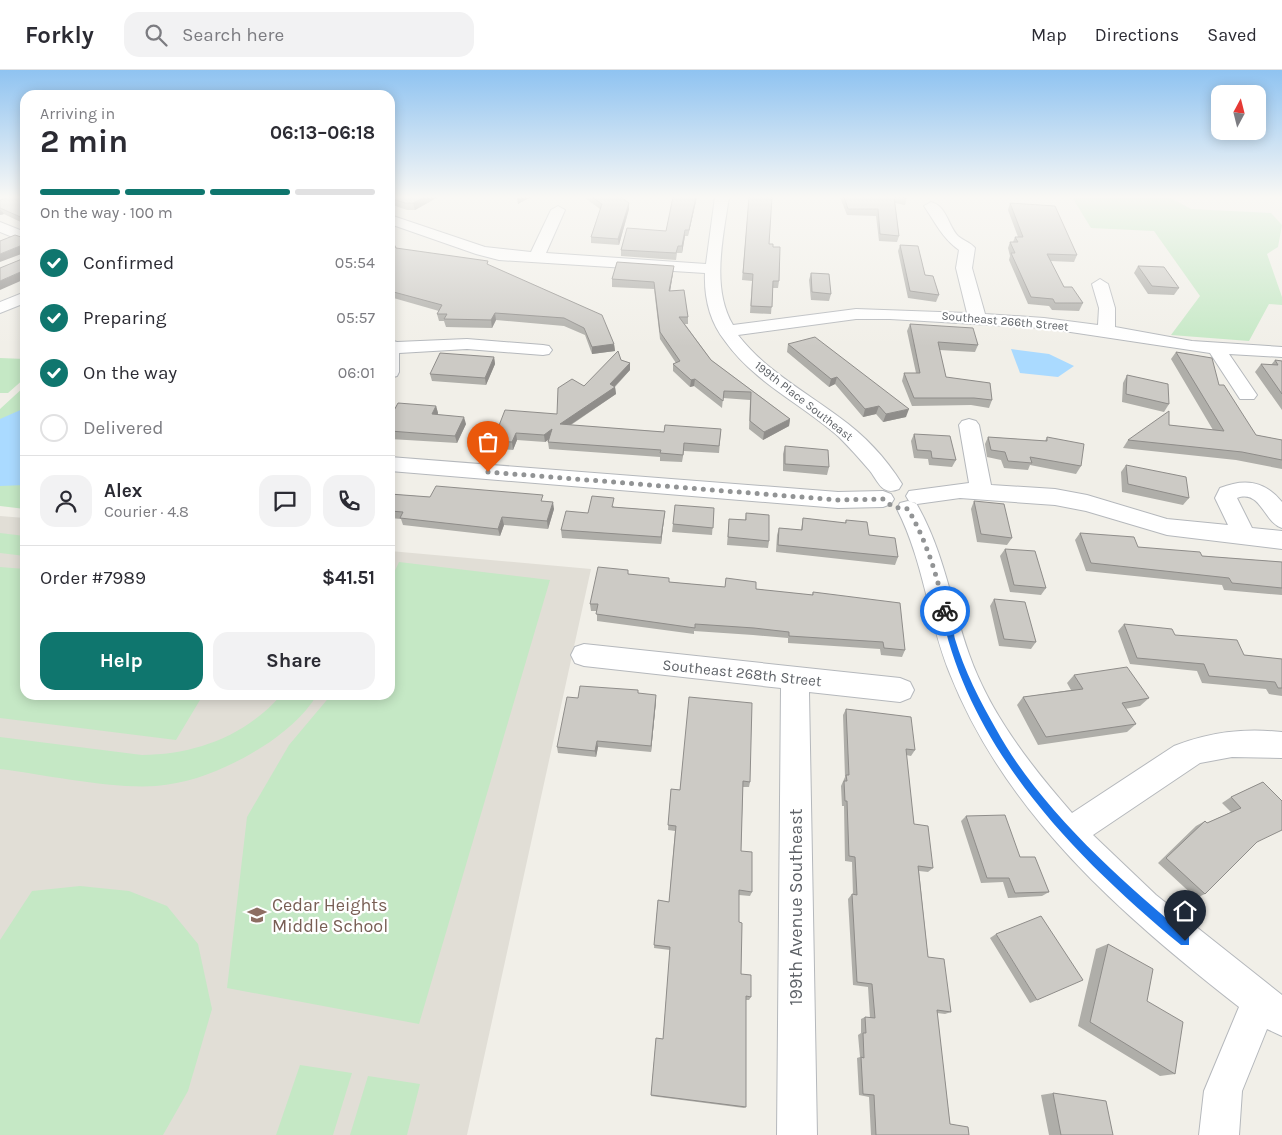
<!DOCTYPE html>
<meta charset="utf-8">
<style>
body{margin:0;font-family:Karla,sans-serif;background:#f2f2f3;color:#2b2b33;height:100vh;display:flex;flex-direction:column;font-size:19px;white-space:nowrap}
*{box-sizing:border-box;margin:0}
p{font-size:16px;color:#7c7c81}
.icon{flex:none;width:28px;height:28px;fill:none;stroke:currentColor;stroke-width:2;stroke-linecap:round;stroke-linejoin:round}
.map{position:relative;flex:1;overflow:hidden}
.panel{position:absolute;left:20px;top:20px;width:375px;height:610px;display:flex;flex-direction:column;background:#fff;border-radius:15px;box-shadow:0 2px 12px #0003}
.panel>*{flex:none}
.needle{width:32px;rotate:7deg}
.controls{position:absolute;left:1211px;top:15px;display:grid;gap:10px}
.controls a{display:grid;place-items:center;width:55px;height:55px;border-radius:10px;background:#fff;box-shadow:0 2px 12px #0003;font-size:25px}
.pin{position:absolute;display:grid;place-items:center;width:42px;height:42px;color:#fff;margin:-51px -21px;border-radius:50% 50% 50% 0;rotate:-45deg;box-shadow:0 0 5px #0007}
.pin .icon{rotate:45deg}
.courier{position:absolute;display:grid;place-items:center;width:50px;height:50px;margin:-25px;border:4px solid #1a73e8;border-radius:50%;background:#fff;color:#222;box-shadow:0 1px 6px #0007}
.overview em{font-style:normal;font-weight:700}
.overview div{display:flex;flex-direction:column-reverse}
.overview{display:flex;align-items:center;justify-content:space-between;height:85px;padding:0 20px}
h1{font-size:32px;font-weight:700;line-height:38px}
.bar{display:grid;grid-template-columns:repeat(4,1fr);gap:8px 5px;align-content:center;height:60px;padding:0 20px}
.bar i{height:6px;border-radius:4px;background:#e1e1e2}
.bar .current{background:#0f766e}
.bar p{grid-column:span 4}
.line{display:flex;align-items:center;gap:12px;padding:0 20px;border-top:1px solid #e1e1e2}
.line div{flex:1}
.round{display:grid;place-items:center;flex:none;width:52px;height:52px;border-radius:15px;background:#f2f2f3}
ol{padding:0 20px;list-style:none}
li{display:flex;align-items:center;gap:15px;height:55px}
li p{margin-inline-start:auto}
li .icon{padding:5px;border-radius:50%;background:#0f766e;color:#fff;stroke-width:4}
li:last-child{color:#7c7c81}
li i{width:28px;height:28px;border:2px solid #e1e1e2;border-radius:50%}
.cta{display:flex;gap:10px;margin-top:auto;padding:10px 20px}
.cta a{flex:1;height:58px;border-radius:15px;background:#0f766e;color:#fff;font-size:20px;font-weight:700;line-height:58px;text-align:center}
.cta a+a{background:#f2f2f3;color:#2b2b33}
header{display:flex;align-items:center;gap:30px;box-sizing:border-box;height:70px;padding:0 25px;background:#fff;border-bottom:1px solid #e1e1e2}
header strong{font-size:24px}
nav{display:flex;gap:28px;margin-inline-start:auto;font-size:18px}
.search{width:350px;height:45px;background:#f2f2f3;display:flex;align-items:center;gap:12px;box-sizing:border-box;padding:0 18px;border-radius:15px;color:#7c7c81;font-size:19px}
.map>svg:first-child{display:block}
</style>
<header>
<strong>Forkly</strong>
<div class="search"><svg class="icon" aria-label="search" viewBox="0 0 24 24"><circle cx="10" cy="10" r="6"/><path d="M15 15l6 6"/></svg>Search here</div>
<nav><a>Map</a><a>Directions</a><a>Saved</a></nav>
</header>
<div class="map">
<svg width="1282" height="1065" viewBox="0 0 1282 1065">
<rect width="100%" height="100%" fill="#f1efe8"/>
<!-- education -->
<path fill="#e1ded6" d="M0,446L25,448V625H390V481L591,499L467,1065H0Z"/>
<!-- green -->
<path fill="#c5e8c5" d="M1072,127H1169L1191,139L1271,143L1282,155L1278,177L1267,184L1282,227V235L1269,234L1249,271L1171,265L1200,226L1154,161L1091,158Z
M0,288L25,289V308L8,323H0Z
M25,316V439L0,436V339Z
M0,463L25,466V486L0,483Z
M399,492L550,510L419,954L227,918L247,747L289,675L331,625H390V511Z
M0,497L25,499V625H203L176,670L0,648Z
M281,625H317C304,646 283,664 262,677C230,697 194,713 156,716C110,719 47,705 0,699V667L142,685C194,685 246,666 281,625Z
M80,816L129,821L167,836L198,874L212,939L188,1021L163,1065H0V870L32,821Z
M300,995L352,1003L333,1065H276Z
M368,1006L420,1014L407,1065H350Z"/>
<!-- water -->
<path fill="#aadaff" d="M1011,279L1049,284L1074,296L1058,307L1020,303Z
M25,338V415L0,416V349Z"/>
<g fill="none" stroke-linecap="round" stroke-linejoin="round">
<!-- minor casing -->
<g stroke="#b5b8bc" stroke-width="2">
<path id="minor" d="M715,127H729C723,168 711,218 733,255L856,239L967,243L956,198L959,180C943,169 935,152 924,136L931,132C947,136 948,156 958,166C964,171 970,172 975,178L972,198L985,244L1044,248L1098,255L1099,238L1092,214L1100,209L1108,214L1115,238V257L1192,271L1282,277V287L1229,284L1257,325L1254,329H1240L1210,283L1044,258L890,249H856L738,265C765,300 804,321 839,347C863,364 886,388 902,414L899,419C894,421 889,422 884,419C879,416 874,406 870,401C860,389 850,378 839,367C802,334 755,313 725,271C710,252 704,228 705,203L499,190L476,184L390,154V145L485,177L531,182L551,140L558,136L565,140L546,183L706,194Z
M0,152L25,162V172L0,162Z
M25,222V233L0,243V232Z
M467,269L543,275L549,276L552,280L549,284L543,285L467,279L399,283V302L397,306L390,308V270L397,272Z
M969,349L976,351L979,355L991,415L1055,419L1087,425L1167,449L1228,455L1215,428L1220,418C1245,408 1265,411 1282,432V458C1264,453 1261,419 1237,428L1252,458L1282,461V479L1167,465L1086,441L1055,435L960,428L917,434L909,431L906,426L909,421L969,413L959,355L962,351Z
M390,387L838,422L883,421L891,424L894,429L891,434L883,437L838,438L390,401Z
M908,431L916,433C944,481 951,533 969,584C990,644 1031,696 1072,743L1174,676C1210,662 1243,658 1282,662V688L1232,687L1200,693L1093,765L1156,825L1282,925V966L1267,959L1242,1021L1239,1065H1199L1204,1021L1239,937C1123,846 1006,745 950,604C928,550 924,492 897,439L900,433Z
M584,574L900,608L910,612L914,620L910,628L900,632L809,622L817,1065H777L781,618L584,596L575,593L571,585L575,577Z"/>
</g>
<!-- minor -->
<use href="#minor" fill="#fff" fill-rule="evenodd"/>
</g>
<!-- wall -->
<path fill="#afaea9" d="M25,127V154L4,144L0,145V130Z
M390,127H438L415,140H407L390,134Z
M584,127H621L629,139L619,175L591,173V167L600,139Z
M673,127H697L688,166H685L682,183H677L676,190L621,186V180L666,161Z
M749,127L769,174L773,177L779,211L778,218H773L771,244L750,243L752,211L742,210Z
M840,127H907L905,135L895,133L899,166L897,172L879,171L876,146L847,145Z
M1010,133L1077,185L1074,192L1050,191L1064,217L1083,233L1079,241L1052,240L1049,236L1028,234L1009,190L1010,186L1008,178L1010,172H1013L1015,167H1018L1008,140Z
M390,166L396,178L488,195L614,274L615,281L592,284L585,265L564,256L496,250L492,258L446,257L444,251H439L437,244L439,241L390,227Z
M900,175L925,205L939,225L936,232L908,228L898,181Z
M1138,196L1179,218L1174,225L1148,224L1134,203Z
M673,203L670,221L688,247V254H685L711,290L790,349L789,356L763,370L749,359L750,330L723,328L722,338L694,316L690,317L673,301V294L676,293L660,269L654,219L612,217V209Z
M811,203L831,224L829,231L811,230L809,210Z
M910,254L978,275L975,282L939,280L946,307L992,330L989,338L971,335L912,336L902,311L904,303H916L907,261Z
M788,274L906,347L883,352L876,344L863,347L835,314L829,317L787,282Z
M1176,282L1219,315L1256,365L1282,370V399L1236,390L1123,378L1128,370L1169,355L1213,360L1171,289Z
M494,287L495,294L486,315L432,311L430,304Z
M621,290L630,293V300L615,317L616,324L571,355L664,362L721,359L719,383L684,381L682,392L660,391V387L549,379L548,372L549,369L545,372L517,370L513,380L495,378L493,371L557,344L584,316Z
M1275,290L1282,291V340L1255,302L1261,294L1271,295Z
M1127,305L1169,334L1164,342L1122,332L1123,313Z
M436,336L438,343V345L466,354L457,373L390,369V348Z
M914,364L956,390L952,397L929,395L928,389L914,388L911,371Z
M988,367L1045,371L1047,367L1081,396L1076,404L1030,395L1028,400L1004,398L1001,390L987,387L985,374Z
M785,376L829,397L827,405L783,401V384Z
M1126,395L1189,428L1183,435L1122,422L1121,402Z
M390,424L430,427L544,431L554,439L548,459L504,455L500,466L403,455L401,449L390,448Z
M974,431L1012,468L1007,475L977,472L971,439Z
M614,436V437L665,441L661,474L562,468L561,460Z
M714,438L712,465L672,462L673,454Z
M746,443L769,471L768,478L727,475L729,449L745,450Z
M803,448L845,453L846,450L869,465L898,487L895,495L776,482L777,465L779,458L801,460Z
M1080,463L1138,477L1202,486L1282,492V525L1224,520L1222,515L1086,501L1075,470Z
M1005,479L1046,518L1041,525L1010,522L1000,486Z
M628,504L669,512L725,517L726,508L756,519L812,525L813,522L905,580L902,587L881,585L880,579L788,573V568L753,565L694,561V564L597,551V541H591L590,534Z
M994,529L1036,572L1031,579L999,576L990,536Z
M1124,554L1175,565L1244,585L1282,589V626L1269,624L1266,619L1202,613L1197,601L1130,594L1118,561Z
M1074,605L1149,628L1140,636L1125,639L1136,654L1127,662L1038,675L1017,635L1023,627L1071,620L1067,613Z
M638,620V623L656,631L651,682L598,677L596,687L558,683L557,677L578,628Z
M689,634L750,712L749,717H743L741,781L752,822L750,826L739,825V852L741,904L751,927L749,930H746V1037L744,1038L651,1026L656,968L663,969L670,880L654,878L658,830L669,832L675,761L668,760L671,719L680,720Z
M846,639L915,680L911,686L906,685L914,754L933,798L928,802L919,801L928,887L951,942L945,944L937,943L950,1054L969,1065H871L869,1027L859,1025L857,988L860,987L858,965L861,963V949L865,947L870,948L868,917L853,915L848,829L852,824L853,825L852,792L845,791L844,736H842L841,716L845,707L843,645Z
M1263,712L1257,772L1205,824L1196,828L1158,793L1196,756L1205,751L1207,753L1231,742L1222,733L1231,727Z
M966,746L1020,787L1049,822L1042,826L1008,828L1003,812L981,813L961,751Z
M996,864L1037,930L1030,933L990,868Z
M1108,874L1147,931L1175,1004L1160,1006L1078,956L1096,879Z
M1053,1023L1113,1065H1049L1041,1025Z"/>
<!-- shaded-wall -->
<path fill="#8f8d8a" d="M425,127H438L415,140L413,133Z
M519,127H531L518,134L517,128Z
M696,127H697L688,166L689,160Z
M629,133V139L619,175L618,169Z
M0,139L4,144L0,145Z
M685,160V166L682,183V176Z
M20,176L24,183L0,192V184Z
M674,196L673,203L669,228V221Z
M25,200V209L0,220V211Z
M495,243L496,250L492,258L491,250Z
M614,274L615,281L592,284V277Z
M494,287L495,294L486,315L485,308Z
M630,293V300L614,317H615L616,324L561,361L560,354L610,314Z
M837,307L835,314L829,317L831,309Z
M695,309L694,316L690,317L691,310Z
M436,336L438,343L435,352L432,344Z
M879,336L876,344L863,347L865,339Z
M909,339L906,347L883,352L886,344Z
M464,347L466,354L457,373L455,366Z
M790,349L789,356L763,370L764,362Z
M552,359L553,367L545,372L544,365Z
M516,363L517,370L513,380L512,372Z
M392,407L394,415L390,423V410Z
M553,432L554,439L548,459L547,451Z
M665,441L664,449L661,474V467Z
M502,447L504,455L500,466L498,459Z
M656,625V631L651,682V676Z
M597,671L598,677L596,687L595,681Z"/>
<!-- building -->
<path fill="#cccac5" stroke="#8f8d8a" d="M11,127H25V149L0,138V130Z
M390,127H425L413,133H405L390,128Z
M592,127H621L629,133L618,169L591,167L602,134Z
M673,127H696L689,160H685L682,176H678L676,183L621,180L627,158L666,161Z
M749,127H772L769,174H773V177H780L779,211H773L772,237L751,236L753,204L743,203Z
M844,127H907L906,128L894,127L899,166L880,164L878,139H848Z
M1010,133L1055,136L1077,185L1047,184L1064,217H1072L1083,233H1055L1053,229L1031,227L1011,183H1015L1010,172H1018L1015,167H1023Z
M25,161V200L0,211V198L22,189V178L20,176L0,184V171L15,165L21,167L22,162Z
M390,166L396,178L488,191L487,194L602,245L614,274L592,277L584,258L564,248L495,243L491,250L444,249L447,244H437L442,235L390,221Z
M900,175L918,176L925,205L933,206L939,225L910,221Z
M617,192L674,196L669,221L684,220L688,247H679L711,290L790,349L764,362L750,351L751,322L724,321L723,331L695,309L691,310L673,294L680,291L660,262L654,212L612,209Z
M1138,196L1164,197L1179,218L1152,216Z
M811,203L829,204L831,224L812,222Z
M910,254L973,258L978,275L938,272L946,307L990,313L992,330L974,328H914L904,303H920Z
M815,267L909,339L886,344L879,336L865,339L837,307L831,309L788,274Z
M618,281L621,290L630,293L610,314L615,317L560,354L664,362L665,355L721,359L719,376L684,373L683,385L660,383L661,380L548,372L552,359L544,365L516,363L512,372L493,371L505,340L557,344L558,318L572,309L584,316Z
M1176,282L1212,288L1219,315H1224L1256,365L1282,370V390L1242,382L1128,370L1169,341V355L1224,361Z
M440,283L494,287L485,308L430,304Z
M1275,290L1282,291V324L1261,294L1278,295Z
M1127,305L1168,314L1169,334L1126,324Z
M398,333L436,336L432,344L464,347L455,366L390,361V348Z
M914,364L950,366L956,390L932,388L931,381L917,380Z
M988,367L1047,371V367L1084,374L1081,396L1030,387L1032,393L1008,391L1005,382L991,380Z
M785,376L828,380L829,397L785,394Z
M1126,395L1186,407L1189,428L1128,414Z
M436,416L543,425L541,431L553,432L547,451L502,447L498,459L400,448L403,442L390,441V424L430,427Z
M592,426L614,428L612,437L665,441L661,467L561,460L566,441L588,443Z
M974,431L1004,434L1012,468L981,464Z
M675,435L714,438L713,458L673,454Z
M746,443L769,445V471L728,467L729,449L746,450Z
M803,448L846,453V450L867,452L869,465L895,468L898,487L778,475L779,458L802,460Z
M1080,463L1134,467L1138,477L1200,482L1202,486L1282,492V518L1232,513L1229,508L1091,493Z
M1005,479L1035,481L1046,518L1014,515Z
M598,497L628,500V504L669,508V512L725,517L726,508L756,512V519L813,525V522L900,533L905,580L884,578L883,572L789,566V562L754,558L695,554V558L596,544L598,534H590Z
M994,529L1025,532L1036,572L1004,569Z
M1124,554L1172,559L1175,565L1237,570L1244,585L1282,589V618H1278L1275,612L1209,606L1204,594L1137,588Z
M1127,597L1149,628L1122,633L1136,654L1046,667L1023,627L1083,619L1074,605Z
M580,616L638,620V623L656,625L651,676L597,671L595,681L557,677L567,627L578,628Z
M689,627L752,633L750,712L743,711L741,781L752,782V822L739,820V852L742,853L741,904L751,905V927L746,926V1037L651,1025L656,968L663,969L670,877L654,875L658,830L669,832L676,756L668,755L671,719L680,720Z
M846,639L911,647L915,680L906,679L914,754L928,756L933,798L918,796L928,887L944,889L951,942L937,940L950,1054L968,1057L969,1065H876L874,1025L863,1024L861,987L864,988L863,963H866L865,947L875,948L872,914L857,912L852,824L857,825L855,787L849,786L847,731H845L844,711H847L846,705H849Z
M1263,712L1282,731V760L1257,772L1205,824L1166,788L1205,751L1207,753L1241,738L1231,727Z
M1005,745L1020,787H1035L1049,822L1015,823L1009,808H987L966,746Z
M1041,846L1083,910L1037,930L996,864Z
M1108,874L1153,899L1147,931L1183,952L1175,1004L1090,952Z
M1053,1023L1106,1031L1113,1065H1061Z"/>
<!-- sky -->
<linearGradient id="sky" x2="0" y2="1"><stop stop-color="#8fc3f1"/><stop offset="0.46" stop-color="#f9f8f5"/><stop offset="1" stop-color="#f9f8f5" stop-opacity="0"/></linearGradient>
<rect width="1282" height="276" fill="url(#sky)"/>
<!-- route -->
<path fill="#1a73e8" d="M945,538C953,542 953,560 955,569C964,600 980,631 996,659C1039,738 1121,811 1189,867V875H1181C1075,787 970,681 941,541Z"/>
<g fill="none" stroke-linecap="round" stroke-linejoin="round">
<!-- done -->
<path stroke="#929495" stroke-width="5" stroke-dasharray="0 9" d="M488,402L838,430L883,429L893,437L908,439C926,470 937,505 945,541"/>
</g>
<!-- icons -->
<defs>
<g id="school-bare" transform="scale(1.5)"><path d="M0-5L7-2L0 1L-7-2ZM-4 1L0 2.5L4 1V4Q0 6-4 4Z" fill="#8d6e63" stroke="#fff" stroke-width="2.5" paint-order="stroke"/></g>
</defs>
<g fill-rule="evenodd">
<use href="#school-bare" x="257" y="845"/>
</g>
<g text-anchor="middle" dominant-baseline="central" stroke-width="4.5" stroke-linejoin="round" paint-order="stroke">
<!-- far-street labels -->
<g font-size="12" fill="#5f6368" stroke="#fff">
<text transform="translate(1005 251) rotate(5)">Southeast 266th Street</text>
<text transform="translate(804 331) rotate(38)">199th Place Southeast</text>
</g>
<!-- street labels -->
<g font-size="15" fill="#5f6368" stroke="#fff">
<text transform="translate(742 603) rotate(6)">Southeast 268th Street</text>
</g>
<!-- near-education labels -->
<g font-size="18" fill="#785e54" stroke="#fff" text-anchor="start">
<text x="272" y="835">Cedar Heights<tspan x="272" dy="21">Middle School</tspan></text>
</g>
<!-- near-street labels -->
<g font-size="18" fill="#5f6368" stroke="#fff">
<text transform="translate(796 837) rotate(-90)">199th Avenue Southeast</text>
</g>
</g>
</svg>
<div class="controls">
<a><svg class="needle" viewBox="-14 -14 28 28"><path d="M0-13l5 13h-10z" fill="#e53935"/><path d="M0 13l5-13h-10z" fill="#7c7c81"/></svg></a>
</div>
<div class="pin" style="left:488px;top:402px;background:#ea580c"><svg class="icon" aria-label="bag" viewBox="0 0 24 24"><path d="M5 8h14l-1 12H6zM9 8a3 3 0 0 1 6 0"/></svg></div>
<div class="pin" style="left:1185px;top:871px;background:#1f2937"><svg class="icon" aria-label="home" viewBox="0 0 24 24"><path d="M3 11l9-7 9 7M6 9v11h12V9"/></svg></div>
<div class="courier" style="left:945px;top:541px"><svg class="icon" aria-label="bike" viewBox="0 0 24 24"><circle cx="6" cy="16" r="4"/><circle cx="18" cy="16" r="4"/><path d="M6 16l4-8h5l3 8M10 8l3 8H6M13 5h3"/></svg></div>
<section class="panel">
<div class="overview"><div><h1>2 min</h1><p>Arriving in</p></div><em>06:13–06:18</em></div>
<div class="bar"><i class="current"></i><i class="current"></i><i class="current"></i><i></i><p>On the way · 100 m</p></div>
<ol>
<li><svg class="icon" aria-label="check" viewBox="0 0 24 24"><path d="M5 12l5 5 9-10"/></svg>Confirmed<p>05:54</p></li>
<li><svg class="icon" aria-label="check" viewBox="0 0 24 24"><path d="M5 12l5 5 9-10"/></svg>Preparing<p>05:57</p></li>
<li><svg class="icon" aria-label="check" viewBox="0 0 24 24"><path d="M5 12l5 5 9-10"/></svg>On the way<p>06:01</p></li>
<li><i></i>Delivered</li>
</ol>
<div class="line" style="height:90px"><a class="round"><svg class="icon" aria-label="person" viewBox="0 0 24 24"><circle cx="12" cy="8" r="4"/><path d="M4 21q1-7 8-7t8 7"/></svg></a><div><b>Alex</b><p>Courier · 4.8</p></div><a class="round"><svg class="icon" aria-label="chat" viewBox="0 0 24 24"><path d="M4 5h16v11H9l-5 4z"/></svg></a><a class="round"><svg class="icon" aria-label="phone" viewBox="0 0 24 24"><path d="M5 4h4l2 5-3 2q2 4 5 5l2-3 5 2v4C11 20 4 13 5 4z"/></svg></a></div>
<div class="line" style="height:65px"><div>Order #7989</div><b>$41.51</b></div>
<div class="cta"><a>Help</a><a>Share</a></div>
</section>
</div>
